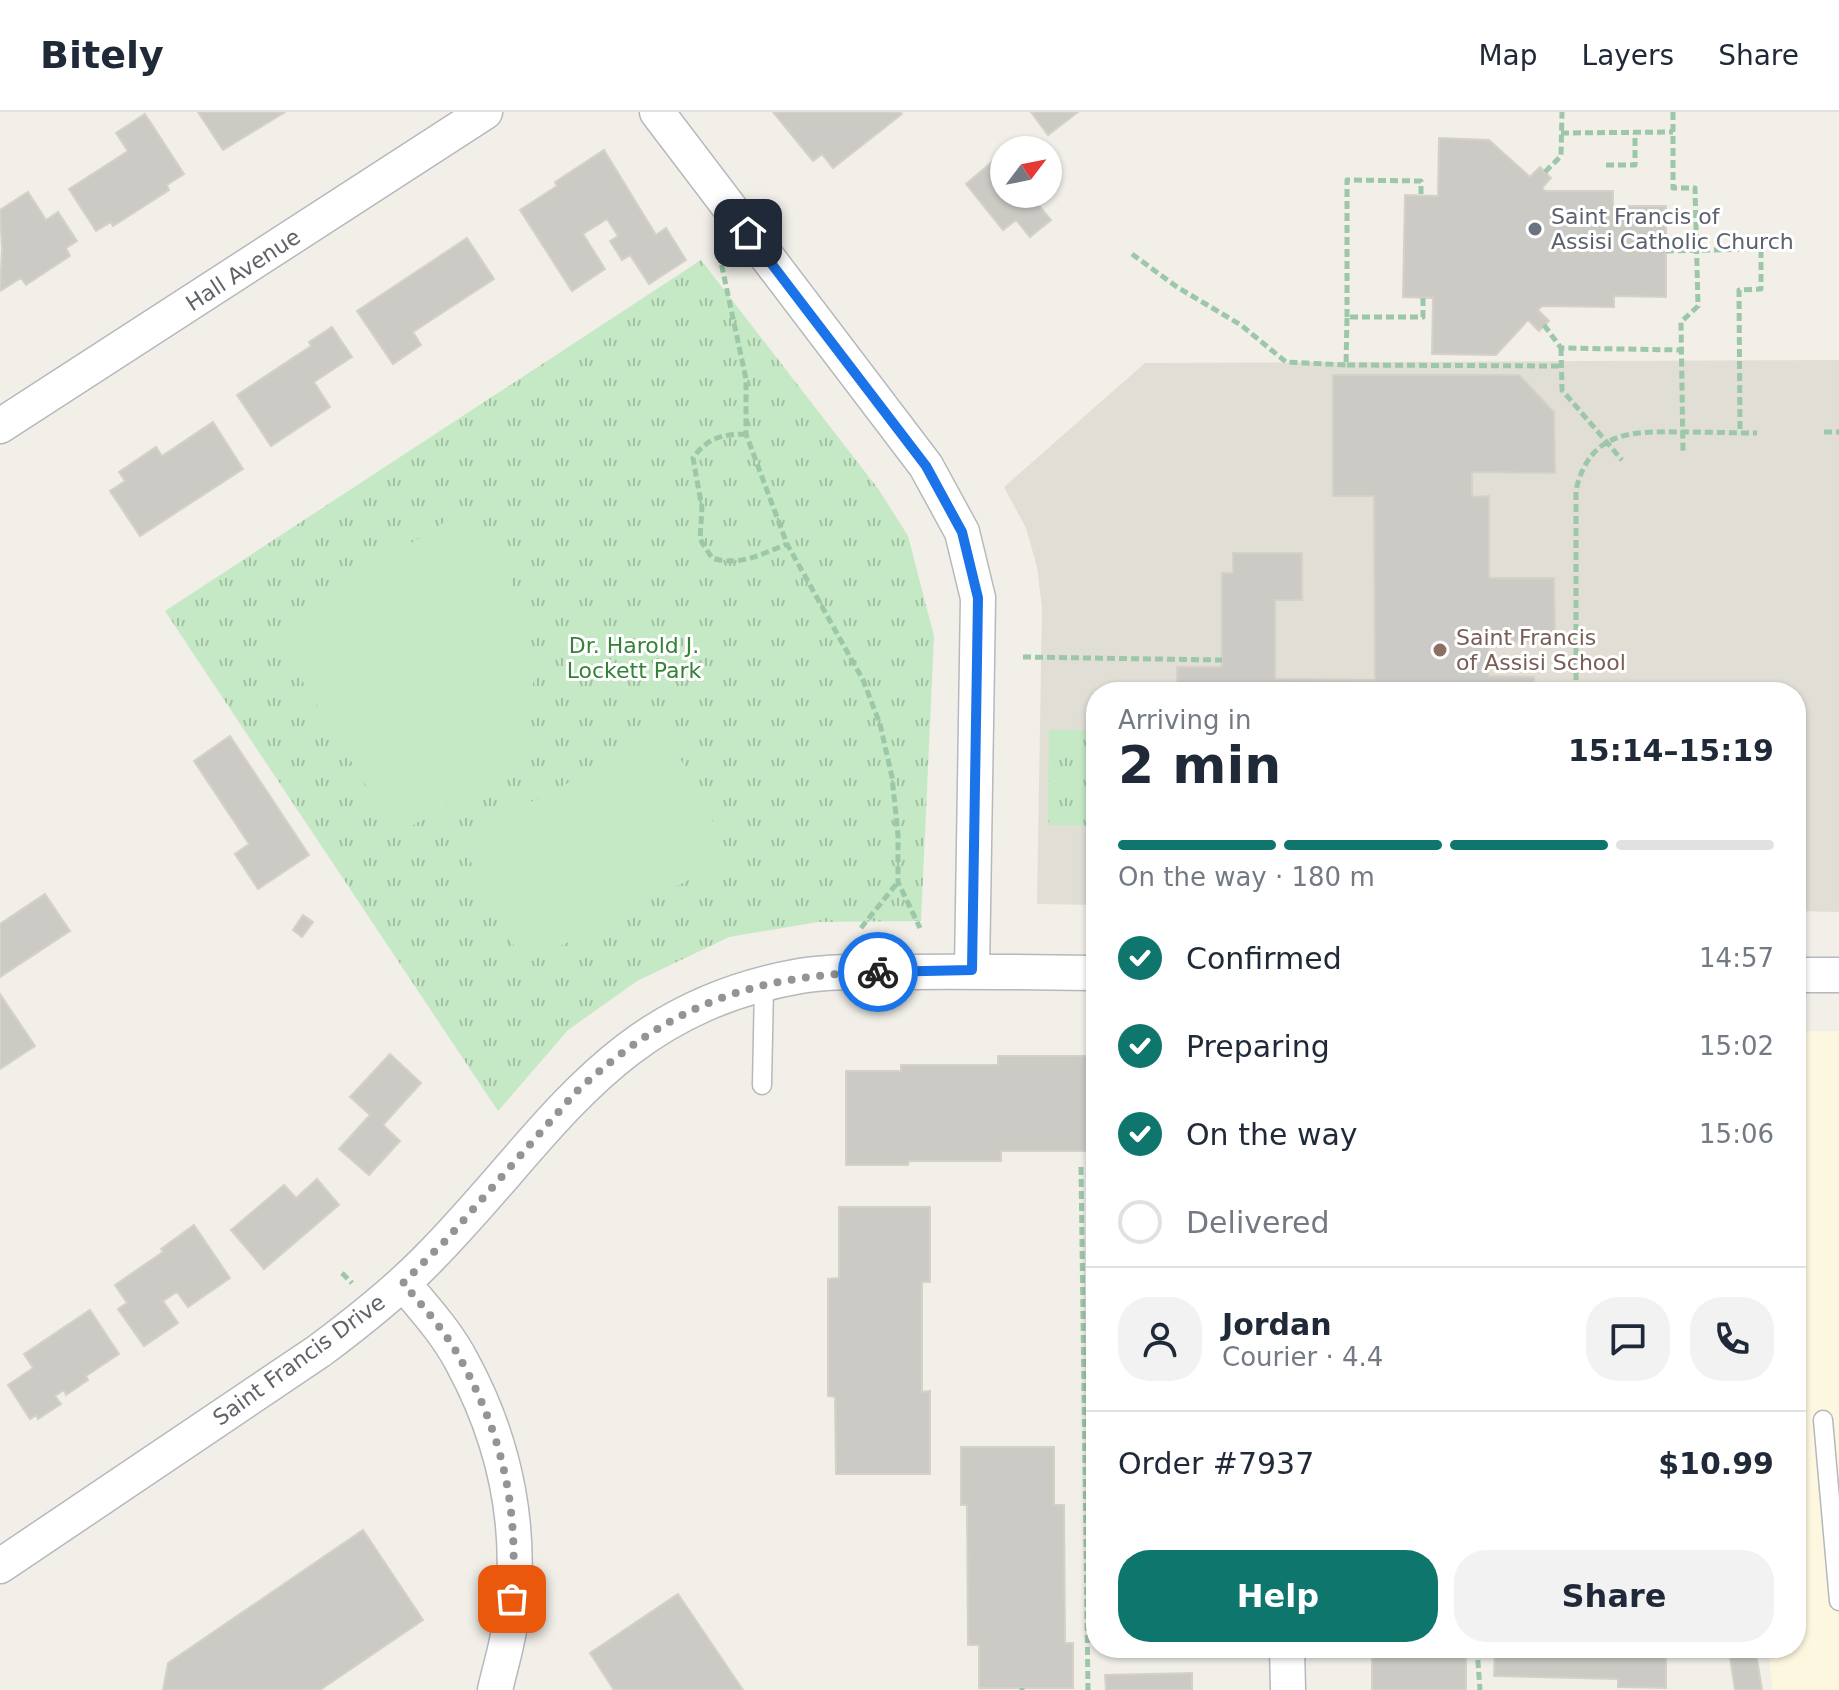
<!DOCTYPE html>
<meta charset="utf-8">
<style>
body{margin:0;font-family:"DejaVu Sans",sans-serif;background:#f2f2f3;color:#1f2937;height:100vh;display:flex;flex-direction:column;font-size:30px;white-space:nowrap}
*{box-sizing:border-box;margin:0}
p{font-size:26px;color:#747a83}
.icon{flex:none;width:44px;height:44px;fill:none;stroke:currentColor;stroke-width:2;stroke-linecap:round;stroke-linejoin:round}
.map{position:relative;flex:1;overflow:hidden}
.panel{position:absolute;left:1086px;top:570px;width:720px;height:976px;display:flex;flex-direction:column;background:#fff;border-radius:32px;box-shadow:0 2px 6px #0004}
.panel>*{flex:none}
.needle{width:52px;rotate:58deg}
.controls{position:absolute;left:990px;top:24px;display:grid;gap:16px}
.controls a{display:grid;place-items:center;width:72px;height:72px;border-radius:50%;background:#fff;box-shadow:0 2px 6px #0004;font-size:40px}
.pin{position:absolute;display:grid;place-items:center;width:68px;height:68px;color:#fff;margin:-34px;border-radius:16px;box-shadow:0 4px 12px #0006}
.courier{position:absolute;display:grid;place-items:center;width:80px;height:80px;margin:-40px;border:6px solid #1a73e8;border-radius:50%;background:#fff;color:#222;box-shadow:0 2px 10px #0007}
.overview em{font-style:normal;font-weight:800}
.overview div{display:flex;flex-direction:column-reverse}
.overview{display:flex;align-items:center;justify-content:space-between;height:136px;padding:0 32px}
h1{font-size:52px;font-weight:800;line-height:60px}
.bar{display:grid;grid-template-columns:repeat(4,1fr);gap:12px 8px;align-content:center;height:96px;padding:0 32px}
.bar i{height:10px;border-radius:6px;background:#e0e1e3}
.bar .current{background:#0f766e}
.bar p{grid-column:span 4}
.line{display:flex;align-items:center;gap:20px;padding:0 32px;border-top:2px solid #e0e1e3}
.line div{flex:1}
.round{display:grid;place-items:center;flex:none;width:84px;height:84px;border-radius:32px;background:#f2f2f3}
ol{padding:0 32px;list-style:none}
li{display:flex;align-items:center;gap:24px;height:88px}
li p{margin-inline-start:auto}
li .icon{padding:8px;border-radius:50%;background:#0f766e;color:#fff;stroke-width:4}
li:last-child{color:#747a83}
li i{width:44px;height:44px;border:4px solid #e0e1e3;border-radius:50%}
.action{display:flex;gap:16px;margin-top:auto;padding:16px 32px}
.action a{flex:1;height:92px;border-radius:32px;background:#0f766e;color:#fff;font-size:32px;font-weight:800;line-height:92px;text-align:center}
.action a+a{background:#f2f2f3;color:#1f2937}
header{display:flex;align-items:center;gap:48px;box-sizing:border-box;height:112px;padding:0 40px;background:#fff;border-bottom:2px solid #e0e1e3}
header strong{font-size:38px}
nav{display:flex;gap:44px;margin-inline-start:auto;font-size:28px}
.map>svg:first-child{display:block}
</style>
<header>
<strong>Bitely</strong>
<nav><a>Map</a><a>Layers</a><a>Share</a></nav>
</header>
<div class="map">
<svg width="1839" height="1578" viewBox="0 0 1839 1578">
<defs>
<pattern id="grass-tufts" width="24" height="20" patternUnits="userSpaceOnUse" patternTransform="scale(2)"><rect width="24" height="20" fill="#c5e8c5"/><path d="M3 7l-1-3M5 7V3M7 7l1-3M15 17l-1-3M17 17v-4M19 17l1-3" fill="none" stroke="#a3c0a4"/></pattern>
</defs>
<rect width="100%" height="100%" fill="#f1efe8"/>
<!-- commercial -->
<path fill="#fef7e0" d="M1796,919H1839V1578H1773L1770,1555L1769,1536H1796Z"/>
<!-- education -->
<path fill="#e1ded6" d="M1839,248V800L1796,799V580H1096V793L1037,792L1042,496L1037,455L1026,416L1004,375L1145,251Z"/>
<!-- grass -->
<path fill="url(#grass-tufts)" d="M701,148L879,378L908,424L934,524L921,809L818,810L729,825L637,869L568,918L498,999L165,499Z
M1049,618H1096V714L1048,713Z"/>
<!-- pitch -->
<path fill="#c5e8c5" d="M465,397L509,465L536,550L525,630L460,686L396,723L272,519Z
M667,620L731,746L524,853L459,727Z"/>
<!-- building -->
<path fill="#cccac5" stroke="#d6d1c6" stroke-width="2" d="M198,0H285L223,38Z
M773,0H900L902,2L833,56L822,42L813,49Z
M1031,0H1078L1048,23Z
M145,2L184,62L167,73L169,78L113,114L111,110L96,119L69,77L128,39L116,21Z
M1439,26L1489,28L1530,65L1540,55L1551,66L1542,76L1545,79H1613V94H1666V185L1614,184V195L1542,194L1538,198L1549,209L1539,219L1528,208L1496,243L1432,242L1433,186L1403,185L1405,83L1438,84Z
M604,38L656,123L666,116L686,148L649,172L630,143L622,148L610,129L618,124L607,107L583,122L605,157L572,179L520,98L557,74L555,70Z
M1004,40V82H1048L1037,91L1051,108L1030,125L1016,108L1003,118L966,72Z
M28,80L46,108L58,100L77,129L66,136L70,144L26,173L21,166L0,179L2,137L0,98Z
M467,126L494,167L413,220L421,233L393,252L357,199Z
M332,215L352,245L314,270L330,295L271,334L237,283L311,234L309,230Z
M1333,263H1519L1554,300L1555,361L1472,360V385L1489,384V466H1554L1555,531L1489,530V564L1534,565V580H1177V555H1222V461H1233V441H1302V488H1275V567L1375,568L1374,384H1333Z
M213,310L243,357L140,424L110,379L125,369L119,360L156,335L162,344Z
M230,624L309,743L258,777L235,742L249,732L194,649Z
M45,782L70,819L0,865V812Z
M303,803L313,810L302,825L293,818Z
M0,882L35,934L0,957Z
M390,942L421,971L383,1013L400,1029L369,1063L339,1037L370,1003L350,985Z
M998,944H1096V1039H1001V1049H909L908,1053H846V959H901V953H998Z
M317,1067L339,1093L264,1157L231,1118L284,1073L296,1086Z
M839,1095H930V1170H922V1280L930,1279V1362H836L835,1285L828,1284V1167L839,1166Z
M194,1113L230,1166L188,1195L177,1180L163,1189L178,1211L144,1234L118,1197L127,1191L115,1173L163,1140L161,1137Z
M90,1198L119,1242L86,1264L88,1268L66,1283L64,1278L55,1284L61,1292L38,1307L36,1303L30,1307L8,1273L33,1256L24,1242Z
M961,1335H1054V1393H1064L1065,1531H1073V1576H979V1533H968L967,1393H961Z
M363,1418L423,1508L320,1578H163L168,1551Z
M678,1482L743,1578H614L590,1541Z
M1363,1536L1466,1537V1578H1372V1539H1363Z
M1495,1536H1666V1576L1618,1575V1567L1494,1564Z
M1756,1541L1762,1578H1735L1730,1545Z
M1192,1561V1578H1106L1105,1563Z"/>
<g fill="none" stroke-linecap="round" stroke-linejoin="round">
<!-- service casing -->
<g stroke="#b5b8bc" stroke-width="21">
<path id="service" d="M762,973L764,873
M1823,1308L1839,1489"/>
</g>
<!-- minor casing -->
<g stroke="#b5b8bc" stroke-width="37">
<path id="minor" d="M657,0L926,354L962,420L978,486L972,858
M0,314L485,0
M1796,863H1839
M403,1171C424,1196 447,1221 462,1250C506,1331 524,1420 510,1512C507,1534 500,1556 495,1578
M0,1454L319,1239C358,1210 396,1180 429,1146C552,1021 610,897 800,864C832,859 865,860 897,860C963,859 1029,860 1096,861
M1287,1536L1288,1578"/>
</g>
<!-- path -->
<path stroke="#9cc7a9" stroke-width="5" stroke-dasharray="8 4" stroke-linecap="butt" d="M1673,0V76H1695L1698,194L1681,210L1683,342
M1561,21L1673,20
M1606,53H1635V21
M1545,60L1561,44L1562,0
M1666,139L1761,137V177L1739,178L1740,321
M719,141L746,267V322L787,432L863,568L880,612L892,665L898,723V770L920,816
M1132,142L1177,175L1241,213L1286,250L1346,253
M1423,186V205H1347L1346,253L1561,254
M1347,205V68L1421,69V83
M1544,213L1561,236L1681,238
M1561,236L1562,278L1622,348
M1824,320H1839
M746,322C722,322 707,326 693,346L702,396L700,427L712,446C739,455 762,442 787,432
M1023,545L1222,548
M1576,580V378C1590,319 1631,319 1683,320C1707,320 1732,321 1757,321
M861,816L898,770
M1081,1055L1088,1578
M342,1161L352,1171
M1477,1536L1480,1578
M1022,1576V1578"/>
<!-- service -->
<use href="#service" stroke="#fff" stroke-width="18"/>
<!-- minor -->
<use href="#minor" stroke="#fff" stroke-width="34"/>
</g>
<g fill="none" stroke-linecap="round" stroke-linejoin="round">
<!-- done -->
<path stroke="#929495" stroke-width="8" stroke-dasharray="0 14.4" d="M512,1487C519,1400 504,1327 462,1250C447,1221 424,1196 403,1171L447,1127L576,980C669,893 752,863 878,860"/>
<!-- route -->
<path stroke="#1a73e8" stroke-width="10" d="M748,121L926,354L962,420L978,486L972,858L878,860"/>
</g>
<!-- markers -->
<circle fill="#6b7280" stroke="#fff" stroke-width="3" cx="1535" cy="117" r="8"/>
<circle fill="#8d6e63" stroke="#fff" stroke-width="3" cx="1440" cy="538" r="8"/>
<g text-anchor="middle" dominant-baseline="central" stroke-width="6" stroke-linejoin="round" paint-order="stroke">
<!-- worship labels -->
<g font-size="22" fill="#5b616d" stroke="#fff" text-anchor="start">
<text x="1551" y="104">Saint Francis of<tspan x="1551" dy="25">Assisi Catholic Church</tspan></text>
</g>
<!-- street labels -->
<g font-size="22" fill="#5f6368" stroke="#fff">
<text transform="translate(243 158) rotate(-33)">Hall Avenue</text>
<text transform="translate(299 1248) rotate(-36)">Saint Francis Drive</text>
</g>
<!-- education labels -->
<g font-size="22" fill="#785e54" stroke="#fff" text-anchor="start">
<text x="1456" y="525">Saint Francis<tspan x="1456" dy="25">of Assisi School</tspan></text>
</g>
<!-- park labels -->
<g font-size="22" fill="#348238" stroke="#fff">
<text x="634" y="533">Dr. Harold J.<tspan x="634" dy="25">Lockett Park</tspan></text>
</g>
</g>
</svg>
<div class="controls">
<a><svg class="needle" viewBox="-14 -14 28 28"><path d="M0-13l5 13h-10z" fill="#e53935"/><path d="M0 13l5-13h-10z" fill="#747a83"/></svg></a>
</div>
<div class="pin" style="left:512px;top:1487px;background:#ea580c"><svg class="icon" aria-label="bag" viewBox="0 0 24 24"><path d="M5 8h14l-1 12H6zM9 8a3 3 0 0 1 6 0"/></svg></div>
<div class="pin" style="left:748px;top:121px;background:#1f2937"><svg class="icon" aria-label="home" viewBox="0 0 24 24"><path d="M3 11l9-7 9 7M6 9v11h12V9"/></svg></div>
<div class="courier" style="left:878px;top:860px"><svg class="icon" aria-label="bike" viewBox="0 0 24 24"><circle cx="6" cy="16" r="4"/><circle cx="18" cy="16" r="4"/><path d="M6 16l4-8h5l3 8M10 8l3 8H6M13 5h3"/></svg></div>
<section class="panel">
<div class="overview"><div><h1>2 min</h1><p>Arriving in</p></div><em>15:14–15:19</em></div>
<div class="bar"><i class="current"></i><i class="current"></i><i class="current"></i><i></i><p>On the way · 180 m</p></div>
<ol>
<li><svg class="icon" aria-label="check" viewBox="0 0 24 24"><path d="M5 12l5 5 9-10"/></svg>Confirmed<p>14:57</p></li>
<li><svg class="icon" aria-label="check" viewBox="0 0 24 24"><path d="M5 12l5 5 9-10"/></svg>Preparing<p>15:02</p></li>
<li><svg class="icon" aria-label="check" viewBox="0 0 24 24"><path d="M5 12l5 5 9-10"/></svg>On the way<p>15:06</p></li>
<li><i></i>Delivered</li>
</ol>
<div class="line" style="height:144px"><a class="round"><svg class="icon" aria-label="person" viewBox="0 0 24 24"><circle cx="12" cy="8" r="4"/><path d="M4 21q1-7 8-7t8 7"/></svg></a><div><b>Jordan</b><p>Courier · 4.4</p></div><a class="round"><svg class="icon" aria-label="chat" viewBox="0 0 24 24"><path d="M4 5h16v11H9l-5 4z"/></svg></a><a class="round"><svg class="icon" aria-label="phone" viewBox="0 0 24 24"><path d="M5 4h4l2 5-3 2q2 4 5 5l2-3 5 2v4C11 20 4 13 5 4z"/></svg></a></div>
<div class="line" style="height:104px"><div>Order #7937</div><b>$10.99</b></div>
<div class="action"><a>Help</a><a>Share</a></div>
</section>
</div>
